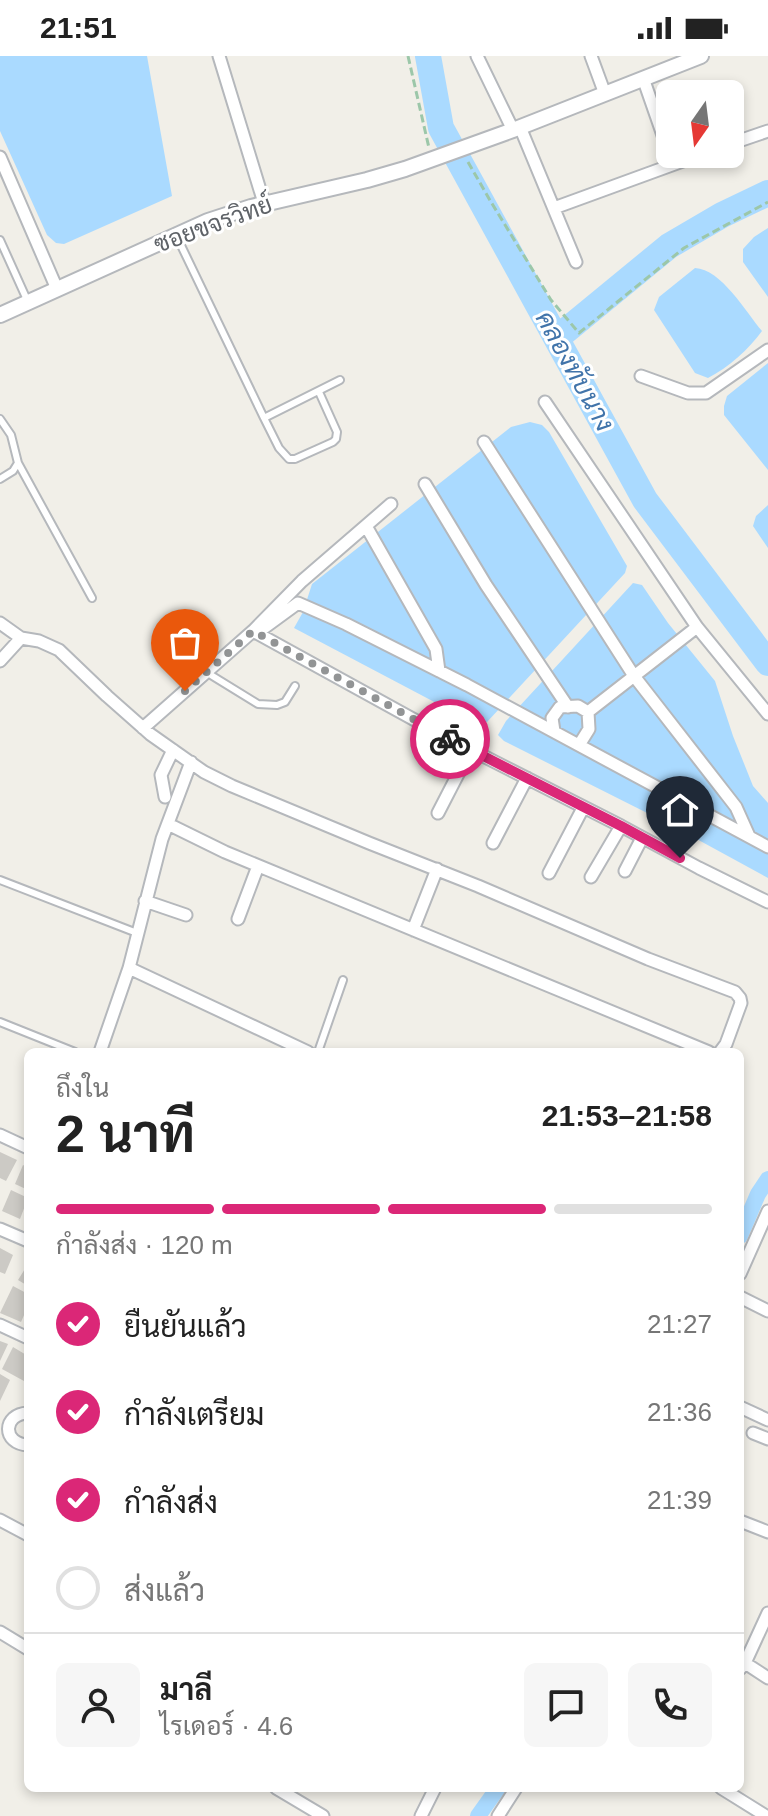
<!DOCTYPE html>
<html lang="th">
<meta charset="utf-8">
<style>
body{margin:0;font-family:Helvetica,Sarabun,sans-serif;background:#f6f6f6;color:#222;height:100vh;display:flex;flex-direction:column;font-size:30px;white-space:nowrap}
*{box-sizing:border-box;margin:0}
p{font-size:26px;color:#767676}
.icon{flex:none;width:44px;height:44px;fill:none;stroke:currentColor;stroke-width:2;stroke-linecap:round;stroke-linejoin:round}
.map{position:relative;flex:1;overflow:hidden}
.panel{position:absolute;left:24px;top:992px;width:720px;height:744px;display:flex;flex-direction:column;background:#fff;border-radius:12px;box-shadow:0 4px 12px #0003}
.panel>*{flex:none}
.needle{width:52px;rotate:194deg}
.buttons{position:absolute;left:656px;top:24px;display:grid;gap:16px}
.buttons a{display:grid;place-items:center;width:88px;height:88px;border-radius:12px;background:#fff;box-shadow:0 4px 12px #0003;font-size:40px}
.pin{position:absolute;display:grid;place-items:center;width:68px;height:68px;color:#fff;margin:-82px -34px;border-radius:50% 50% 50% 0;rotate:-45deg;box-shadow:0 0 8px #0007}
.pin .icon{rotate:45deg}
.courier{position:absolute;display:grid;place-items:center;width:80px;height:80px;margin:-40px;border:6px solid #db2777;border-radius:50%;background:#fff;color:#222;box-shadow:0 2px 10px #0007}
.overview em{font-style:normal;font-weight:700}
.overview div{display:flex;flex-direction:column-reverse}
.overview{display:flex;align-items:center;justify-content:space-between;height:136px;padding:0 32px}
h1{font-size:52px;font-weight:700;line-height:60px}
.bar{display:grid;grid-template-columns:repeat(4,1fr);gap:12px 8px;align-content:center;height:96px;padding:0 32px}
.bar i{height:10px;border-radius:6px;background:#e0e0e0}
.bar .active{background:#db2777}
.bar p{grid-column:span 4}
.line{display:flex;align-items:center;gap:20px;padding:0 32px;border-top:2px solid #e0e0e0}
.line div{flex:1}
.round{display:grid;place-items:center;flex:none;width:84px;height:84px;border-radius:12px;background:#f6f6f6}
ol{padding:0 32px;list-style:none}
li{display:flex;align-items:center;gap:24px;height:88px}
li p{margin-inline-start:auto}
li .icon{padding:8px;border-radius:50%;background:#db2777;color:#fff;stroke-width:4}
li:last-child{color:#767676}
li i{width:44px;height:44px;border:4px solid #e0e0e0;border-radius:50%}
.status{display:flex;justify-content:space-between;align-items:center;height:56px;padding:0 40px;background:#fff;direction:ltr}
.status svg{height:22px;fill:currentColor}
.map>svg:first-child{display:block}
</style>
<div class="status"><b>21:51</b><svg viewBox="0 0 49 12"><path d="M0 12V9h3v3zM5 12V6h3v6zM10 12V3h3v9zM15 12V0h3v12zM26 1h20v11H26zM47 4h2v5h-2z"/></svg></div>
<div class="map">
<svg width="768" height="1760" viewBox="0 0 768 1760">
<rect width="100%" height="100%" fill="#f1efe8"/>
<!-- water -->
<path fill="#aadaff" d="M0,0H147L172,140L64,188L56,187L47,179L0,75Z
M768,172V241L743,206V193L754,181Z
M695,212C721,213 746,256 762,275C749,293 728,312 708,322L695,317L654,254L659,241Z
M768,307V414L724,359V350L727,340Z
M530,366L542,369L549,376L627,510L625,517L487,666L478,669L294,572L303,556L312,528L511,371Z
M768,449V492L753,470L756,460Z
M633,527L642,529L668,567L715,625L733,680L753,730L768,747V822L671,769L504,685L498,679L506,665Z"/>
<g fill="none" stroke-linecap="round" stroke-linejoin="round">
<!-- canal -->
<path stroke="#aadaff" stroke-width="16" d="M740,1180L758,1138L768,1123
M478,1760L498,1732"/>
<!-- river -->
<path stroke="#aadaff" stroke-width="26" d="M428,0L441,72L645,444L768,607
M557,282L669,190L722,159L768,137"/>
</g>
<!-- building -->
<path fill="#cccac5" d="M0,1096L17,1104L6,1125L0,1122Z
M23,1109L28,1112V1134L15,1128Z
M11,1134L28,1142L20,1163L2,1155Z
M0,1192L13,1199L5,1218L0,1216Z
M28,1208V1230L18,1224Z
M13,1230L28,1238V1250L21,1266L0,1257Z
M0,1285L8,1288L0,1305Z
M13,1291L28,1300V1318L24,1325L2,1313Z
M0,1318L10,1324L0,1345Z"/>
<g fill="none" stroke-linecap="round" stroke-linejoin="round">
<!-- service casing -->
<g stroke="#b5b8bc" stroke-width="10">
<path id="service" d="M176,179L264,362L340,324
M0,184L28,246
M264,362L279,392L289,403H295L333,386L336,383L337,376L319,336
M0,363L11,379L18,407L92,542
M0,423L13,415L18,407
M206,616L258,648L277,649L285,646L295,630
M0,824L137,877
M0,966L75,996
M318,996L343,924"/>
</g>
<!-- minor casing -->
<g stroke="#b5b8bc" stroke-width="15">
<path id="minor" d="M219,0L264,147
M477,0L513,74
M591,0L605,38
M643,22L673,108
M520,71L576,206
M730,88L768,75
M0,101L57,233
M554,152L702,98
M641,320L688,337H706L768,294
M545,346L697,571L768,658
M484,386L634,620L736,751L749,780
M425,428L486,529L568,651
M366,470L436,593L439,615
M0,567L21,582L39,585L59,594L107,640L150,678L204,716L232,730L369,787L478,830L648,903L735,936L740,942L741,947L726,988L720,996
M253,575L442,679L621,770L699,812L768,846
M257,577L298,547L346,568L467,629L768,791
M0,605L21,582
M143,672L253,575L302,525L391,448
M554,675L552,662L560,651L578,650L588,656
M579,689L589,673L588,656L697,571
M165,741L161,719L173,694
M438,757L471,693
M168,768L225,796L709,996
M493,787L527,722
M625,815L642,782
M549,817L583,752
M591,821L621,770
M145,845L186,859
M238,863L258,810
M413,874L437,813
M129,912L308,996
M100,996L129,912L162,783L191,706
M0,1079L28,1092
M0,1173L28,1185
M740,1218L768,1155
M740,1241L768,1255
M0,1269L28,1282
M740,1351L768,1364
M28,1357C2,1358 2,1388 28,1389
M753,1377L768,1383
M0,1464L28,1479
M740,1465L768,1476
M0,1576L28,1593
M745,1607L768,1622
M740,1613L745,1607L768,1557
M276,1732L323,1760
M721,1732L766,1760
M421,1760L435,1732
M498,1760L516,1732"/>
</g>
<!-- tertiary casing -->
<g stroke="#b5b8bc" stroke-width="18">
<path id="tertiary" d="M0,259L208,165L251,151L367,124L405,113L513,74L701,0"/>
</g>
<!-- path -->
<path stroke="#9cc7a9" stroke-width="3" stroke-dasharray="8 4" stroke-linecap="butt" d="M408,0L429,92
M468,106L491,146L551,244L579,277L684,192L768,146"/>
<!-- service -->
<use href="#service" stroke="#fff" stroke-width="6"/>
<!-- minor -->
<use href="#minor" stroke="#fff" stroke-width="11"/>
<!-- tertiary -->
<use href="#tertiary" stroke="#fff" stroke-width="14"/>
</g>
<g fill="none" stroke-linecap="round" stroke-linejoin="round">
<!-- done -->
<path stroke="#929495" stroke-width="8" stroke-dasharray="0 14.4" d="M185,635L253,575L450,683"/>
<!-- route -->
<path stroke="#db2777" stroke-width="10" d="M450,683L621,770L680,802"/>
</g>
<g text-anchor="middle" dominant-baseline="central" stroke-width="6" stroke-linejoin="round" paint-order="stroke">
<!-- street labels -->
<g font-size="24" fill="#5f6368" stroke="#fff">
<text transform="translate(213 168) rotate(-20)">ซอยขจรวิทย์</text>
</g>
<!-- water labels -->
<g font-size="26" font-style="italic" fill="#4174aa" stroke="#fff">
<text transform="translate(575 315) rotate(61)">คลองทับนาง</text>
</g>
</g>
</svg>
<div class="buttons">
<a><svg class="needle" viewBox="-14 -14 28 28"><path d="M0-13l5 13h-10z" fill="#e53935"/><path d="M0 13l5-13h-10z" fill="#767676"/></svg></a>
</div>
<div class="pin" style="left:185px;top:635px;background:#ea580c"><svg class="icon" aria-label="bag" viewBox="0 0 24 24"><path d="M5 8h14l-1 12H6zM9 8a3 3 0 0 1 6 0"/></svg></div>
<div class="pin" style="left:680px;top:802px;background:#1f2937"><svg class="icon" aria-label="home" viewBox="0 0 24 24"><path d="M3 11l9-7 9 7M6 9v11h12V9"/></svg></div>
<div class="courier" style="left:450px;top:683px"><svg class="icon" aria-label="bike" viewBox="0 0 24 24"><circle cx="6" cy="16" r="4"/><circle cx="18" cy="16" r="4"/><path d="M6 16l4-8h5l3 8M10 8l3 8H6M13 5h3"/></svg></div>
<section class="panel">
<div class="overview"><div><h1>2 นาที</h1><p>ถึงใน</p></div><em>21:53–21:58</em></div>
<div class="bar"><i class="active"></i><i class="active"></i><i class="active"></i><i></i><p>กำลังส่ง · 120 m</p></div>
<ol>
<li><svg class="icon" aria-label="check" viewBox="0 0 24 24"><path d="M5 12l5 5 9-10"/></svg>ยืนยันแล้ว<p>21:27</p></li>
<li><svg class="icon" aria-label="check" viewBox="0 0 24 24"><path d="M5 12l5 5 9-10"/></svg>กำลังเตรียม<p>21:36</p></li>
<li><svg class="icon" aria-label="check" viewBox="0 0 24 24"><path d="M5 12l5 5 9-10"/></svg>กำลังส่ง<p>21:39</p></li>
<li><i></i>ส่งแล้ว</li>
</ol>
<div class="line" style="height:144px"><a class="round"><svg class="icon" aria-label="person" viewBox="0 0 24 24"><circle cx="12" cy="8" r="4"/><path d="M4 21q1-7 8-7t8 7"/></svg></a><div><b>มาลี</b><p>ไรเดอร์ · 4.6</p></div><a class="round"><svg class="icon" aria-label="chat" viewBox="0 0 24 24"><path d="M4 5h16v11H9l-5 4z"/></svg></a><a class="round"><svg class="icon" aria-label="phone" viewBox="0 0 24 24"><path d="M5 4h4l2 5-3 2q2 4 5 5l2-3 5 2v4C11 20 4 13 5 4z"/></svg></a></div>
</section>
</div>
